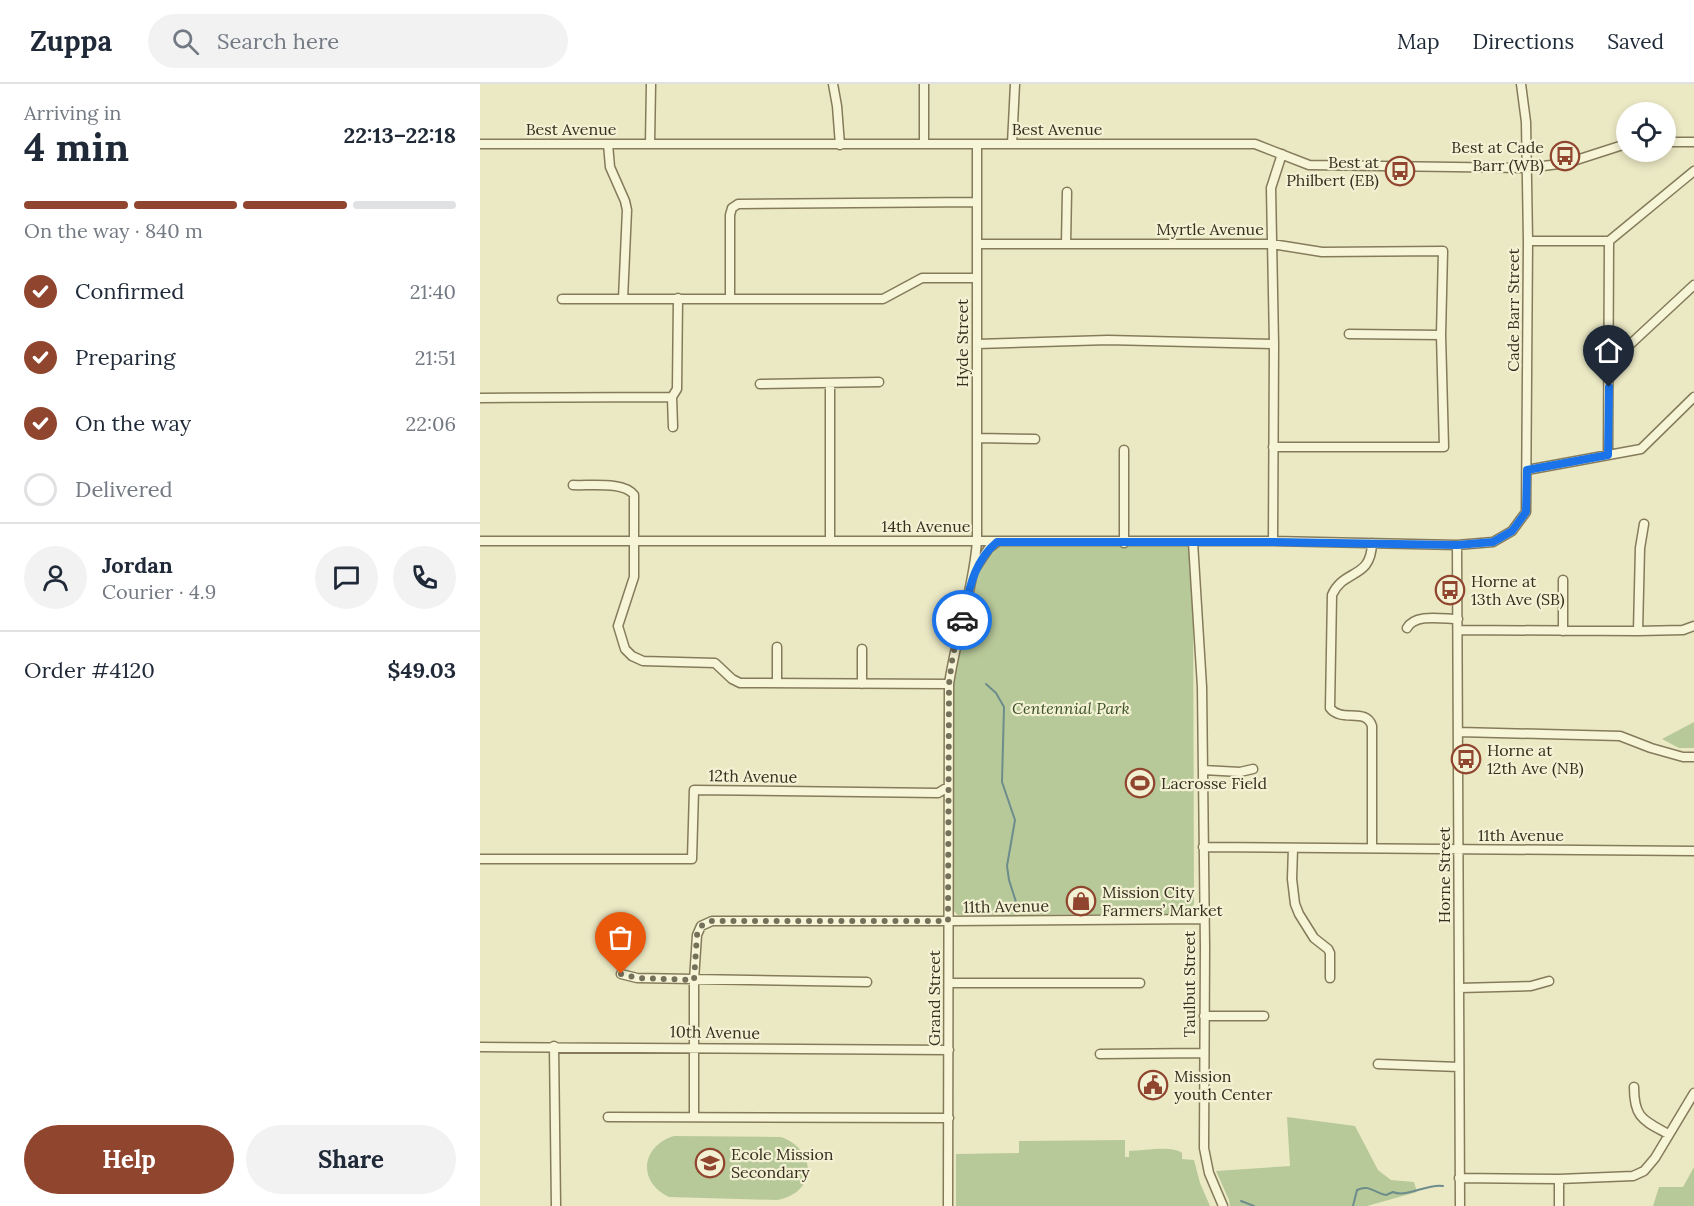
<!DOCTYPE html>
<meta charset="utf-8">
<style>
body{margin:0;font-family:Lora,serif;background:#f2f2f3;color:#1f2937;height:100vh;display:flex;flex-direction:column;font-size:22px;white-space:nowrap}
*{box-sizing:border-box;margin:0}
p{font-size:20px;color:#747a83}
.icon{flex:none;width:33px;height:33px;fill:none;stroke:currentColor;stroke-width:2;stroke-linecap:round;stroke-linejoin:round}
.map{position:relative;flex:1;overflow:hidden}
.details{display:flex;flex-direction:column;background:#fff;width:480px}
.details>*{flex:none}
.tools{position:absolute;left:1136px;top:18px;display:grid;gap:12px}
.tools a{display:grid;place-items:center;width:60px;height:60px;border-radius:50%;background:#fff;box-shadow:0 3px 9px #0003;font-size:30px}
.pin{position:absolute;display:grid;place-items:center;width:51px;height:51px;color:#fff;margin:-62px -26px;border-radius:50% 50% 50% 0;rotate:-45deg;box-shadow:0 0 6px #0007}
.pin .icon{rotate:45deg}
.courier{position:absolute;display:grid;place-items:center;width:60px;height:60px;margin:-30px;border:4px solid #1a73e8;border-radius:50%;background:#fff;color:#222;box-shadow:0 2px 8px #0007}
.head em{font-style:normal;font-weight:800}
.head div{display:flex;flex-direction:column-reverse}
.head{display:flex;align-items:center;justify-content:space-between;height:102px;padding:0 24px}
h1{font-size:39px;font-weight:800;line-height:45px}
.bar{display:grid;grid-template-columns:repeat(4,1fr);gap:9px 6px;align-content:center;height:72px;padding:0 24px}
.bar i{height:8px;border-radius:4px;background:#e0e1e3}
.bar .current{background:#90452f}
.bar p{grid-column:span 4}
.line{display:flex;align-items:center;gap:15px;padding:0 24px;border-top:2px solid #e0e1e3}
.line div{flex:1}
.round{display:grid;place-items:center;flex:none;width:63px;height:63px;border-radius:32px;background:#f2f2f3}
ol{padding:0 24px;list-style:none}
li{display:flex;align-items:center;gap:18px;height:66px}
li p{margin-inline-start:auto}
li .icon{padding:6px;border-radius:50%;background:#90452f;color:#fff;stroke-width:4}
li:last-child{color:#747a83}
li i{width:33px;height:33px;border:3px solid #e0e1e3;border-radius:50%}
.button{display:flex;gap:12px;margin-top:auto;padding:12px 24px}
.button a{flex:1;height:69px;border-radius:36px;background:#90452f;color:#fff;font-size:24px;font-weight:800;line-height:69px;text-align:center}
.button a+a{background:#f2f2f3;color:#1f2937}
header{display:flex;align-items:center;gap:36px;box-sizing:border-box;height:84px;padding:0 30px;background:#fff;border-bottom:2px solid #e0e1e3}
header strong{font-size:28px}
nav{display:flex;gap:33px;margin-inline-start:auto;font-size:21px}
.search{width:420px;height:54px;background:#f2f2f3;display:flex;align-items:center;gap:15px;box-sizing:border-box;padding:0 21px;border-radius:33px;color:#747a83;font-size:22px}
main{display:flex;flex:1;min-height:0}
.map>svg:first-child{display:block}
</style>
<header>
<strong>Zuppa</strong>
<div class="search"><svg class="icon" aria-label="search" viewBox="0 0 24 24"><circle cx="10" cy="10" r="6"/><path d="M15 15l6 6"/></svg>Search here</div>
<nav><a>Map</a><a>Directions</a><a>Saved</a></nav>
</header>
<main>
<section class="details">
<div class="head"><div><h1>4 min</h1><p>Arriving in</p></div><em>22:13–22:18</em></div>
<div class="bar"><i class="current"></i><i class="current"></i><i class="current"></i><i></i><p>On the way · 840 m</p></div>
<ol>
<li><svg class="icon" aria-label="check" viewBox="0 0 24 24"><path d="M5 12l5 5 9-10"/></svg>Confirmed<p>21:40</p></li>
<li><svg class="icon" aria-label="check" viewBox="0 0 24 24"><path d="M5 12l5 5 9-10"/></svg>Preparing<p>21:51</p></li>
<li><svg class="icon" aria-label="check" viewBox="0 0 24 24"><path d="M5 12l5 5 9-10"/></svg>On the way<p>22:06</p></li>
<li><i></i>Delivered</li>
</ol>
<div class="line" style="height:108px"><a class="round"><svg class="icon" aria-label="person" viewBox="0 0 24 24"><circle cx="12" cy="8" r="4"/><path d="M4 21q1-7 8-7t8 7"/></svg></a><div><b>Jordan</b><p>Courier · 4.9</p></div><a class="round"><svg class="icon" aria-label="chat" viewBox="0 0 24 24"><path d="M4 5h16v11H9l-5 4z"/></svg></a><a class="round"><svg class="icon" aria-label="phone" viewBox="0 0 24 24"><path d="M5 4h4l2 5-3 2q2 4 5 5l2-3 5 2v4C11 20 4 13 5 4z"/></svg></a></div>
<div class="line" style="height:78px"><div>Order #4120</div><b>$49.03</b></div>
<div class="button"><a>Help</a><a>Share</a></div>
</section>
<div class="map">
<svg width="1214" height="1122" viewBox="0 0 1214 1122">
<rect width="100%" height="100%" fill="#ebe9c4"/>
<!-- green -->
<path fill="#b8c999" d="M497,457L713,458L714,820L711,826L701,830L478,831L473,826L468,710L469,600Z
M1214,638V664H1199L1182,655Z
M807,1033L875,1042L898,1086L911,1096L934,1098L937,1108L887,1122H750L749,1116L736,1087L810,1082Z
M194,1052L301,1053C338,1066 337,1109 297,1116L189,1113C157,1098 161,1062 194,1052Z
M645,1056V1073H649V1067C663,1067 692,1061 702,1069V1075L714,1076L720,1099L730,1122H476V1070L539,1069V1057Z
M1214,1083V1122H1173L1179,1103H1203Z"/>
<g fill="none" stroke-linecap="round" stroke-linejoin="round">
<!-- stream -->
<path stroke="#6d8c8c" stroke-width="2" d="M506,600L516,609L524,623L522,698L535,736L527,782L529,796L537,821
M761,1117L774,1122
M873,1122L877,1106C890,1100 894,1109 906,1111L913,1108C927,1114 948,1099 963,1102"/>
<!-- minor casing -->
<g stroke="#857b5b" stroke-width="11">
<path id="minor" d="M353,0L357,22L360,61
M1185,58H1214
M0,60H775L829,81L1047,84L1087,79L1146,60
M128,60L130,83L145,117L147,126L143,215
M170,60L171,0
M444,60V0
M532,60L535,0
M1048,157H1129
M1129,157L1214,87
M497,160H792L842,168L963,167L961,251L964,363H793
M586,160L587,108
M250,214V131L252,124L258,120L497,118
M82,215H403L442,194H497
M869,250L961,251
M497,260L628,256L794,260
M1129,280L1214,201
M280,300L399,298
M0,314L192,313
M193,343L192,313L197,305L198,214
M497,354L555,355
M1128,371L1129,157
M1047,386L1161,365L1214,313
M93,401C109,402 144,397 154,411V493L138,542L145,565L152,572L163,577L235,579L252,595L260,599L469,600
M0,457H793L977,461L1013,458L1032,447L1046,428L1048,157L1046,38L1041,0
M350,457V299
M793,457L794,260L791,104L802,70
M713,458L722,603L725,863L724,1064L729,1089L743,1122
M644,459V366
M892,459C891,496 864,484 852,511L850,624C861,639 886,623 892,642V764
M977,461L980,1122
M497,482L509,464L517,458
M927,544C935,529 963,535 978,535
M978,546L1158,547L1203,546L1214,542
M1083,547V496
M1158,547L1160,464L1164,440
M297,599V563
M382,600V565
M979,648L1140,652L1171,664L1203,673H1214
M723,686L760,688L773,685
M723,763L1214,767
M813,764L812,795L815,820L819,830L834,854L848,865L850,869V894
M0,775H212L214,706L458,709L468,703
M141,890L157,894L387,898
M469,899H660
M979,904L1051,902L1069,897
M724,932H784
M74,962L76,1122
M0,963L469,966
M620,970L723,969
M898,980L979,983
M1154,1003C1154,1034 1163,1036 1188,1050
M128,1033L469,1034
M214,1033V896L217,851L221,842L232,837H468L724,835
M979,1094L1079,1095L1153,1092L1164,1087L1175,1074L1214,1009
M468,1122L469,600C476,552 493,506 497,457V60
M1079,1122V1095"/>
</g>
<!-- minor -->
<use href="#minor" stroke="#f7f5d7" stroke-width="8"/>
</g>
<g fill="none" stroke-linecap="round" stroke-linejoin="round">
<!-- done -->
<path stroke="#757059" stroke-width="6" stroke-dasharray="0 10.8" d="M141,890L157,894L214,896L217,851L221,842L232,837H468L469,600L473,570L482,536"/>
<!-- route -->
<path stroke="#1a73e8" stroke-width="8" d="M482,536C489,507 493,478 517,458H793L977,461L1013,458L1032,447L1046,428L1047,386L1128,371L1129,303"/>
</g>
<!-- icons -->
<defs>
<g id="bus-ring" transform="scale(1.5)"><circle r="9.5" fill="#f3f1d3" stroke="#90452f" stroke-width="1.5"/><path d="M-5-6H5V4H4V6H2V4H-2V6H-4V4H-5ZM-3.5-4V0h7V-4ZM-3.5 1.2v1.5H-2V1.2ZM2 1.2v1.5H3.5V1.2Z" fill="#90452f"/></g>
<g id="stadium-ring" transform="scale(1.5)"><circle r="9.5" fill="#f3f1d3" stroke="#90452f" stroke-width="1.5"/><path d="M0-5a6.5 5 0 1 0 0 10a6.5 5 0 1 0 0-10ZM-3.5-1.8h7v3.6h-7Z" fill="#90452f"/></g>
<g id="shop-ring" transform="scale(1.5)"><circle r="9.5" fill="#f3f1d3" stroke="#90452f" stroke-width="1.5"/><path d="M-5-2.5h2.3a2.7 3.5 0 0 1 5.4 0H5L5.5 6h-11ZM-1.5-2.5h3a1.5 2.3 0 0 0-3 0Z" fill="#90452f"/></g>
<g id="civic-ring" transform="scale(1.5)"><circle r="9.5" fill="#f3f1d3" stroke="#90452f" stroke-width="1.5"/><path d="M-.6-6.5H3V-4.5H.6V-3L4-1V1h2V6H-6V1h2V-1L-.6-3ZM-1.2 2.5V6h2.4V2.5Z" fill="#90452f"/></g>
<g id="school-ring" transform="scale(1.5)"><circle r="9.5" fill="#f3f1d3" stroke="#90452f" stroke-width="1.5"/><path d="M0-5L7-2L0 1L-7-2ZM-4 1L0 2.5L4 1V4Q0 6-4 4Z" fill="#90452f"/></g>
</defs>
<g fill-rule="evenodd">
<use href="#bus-ring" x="1085" y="72"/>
<use href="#bus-ring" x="920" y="87"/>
<use href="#bus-ring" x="970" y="506"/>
<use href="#bus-ring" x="986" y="675"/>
<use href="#stadium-ring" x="660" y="699"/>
<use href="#shop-ring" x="601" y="817"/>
<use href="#civic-ring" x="673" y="1001"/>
<use href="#school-ring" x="230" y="1079"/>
</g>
<g text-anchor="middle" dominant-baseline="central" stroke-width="4.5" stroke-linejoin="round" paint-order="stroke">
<!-- street labels -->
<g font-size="16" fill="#362f1f" stroke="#f3f1d3">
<text x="91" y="45">Best Avenue</text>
<text x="577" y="45">Best Avenue</text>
<text x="730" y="145">Myrtle Avenue</text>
<text transform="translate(1033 226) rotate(-90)">Cade Barr Street</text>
<text transform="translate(482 259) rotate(-90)">Hyde Street</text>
<text x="446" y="442">14th Avenue</text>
<text transform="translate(273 692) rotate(1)">12th Avenue</text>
<text x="1041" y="751">11th Avenue</text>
<text transform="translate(964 791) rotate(-90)">Horne Street</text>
<text transform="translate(526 822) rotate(-1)">11th Avenue</text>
<text transform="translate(709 900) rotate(-90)">Taulbut Street</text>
<text transform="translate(454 914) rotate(-90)">Grand Street</text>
<text transform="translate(235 948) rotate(1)">10th Avenue</text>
</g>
<!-- poi labels -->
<g font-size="16" fill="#362f1f" stroke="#f3f1d3" text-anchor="start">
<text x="1064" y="63" text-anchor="end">Best at Cade<tspan x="1064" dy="18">Barr (WB)</tspan></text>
<text x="899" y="78" text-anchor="end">Best at<tspan x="899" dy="18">Philbert (EB)</tspan></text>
<text x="991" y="497">Horne at<tspan x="991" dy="18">13th Ave (SB)</tspan></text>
<text x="1007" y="666">Horne at<tspan x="1007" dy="18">12th Ave (NB)</tspan></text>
<text x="681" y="699">Lacrosse Field</text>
<text x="622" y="808">Mission City<tspan x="622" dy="18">Farmers’ Market</tspan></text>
<text x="694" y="992">Mission<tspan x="694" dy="18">youth Center</tspan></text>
<text x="251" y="1070">Ecole Mission<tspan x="251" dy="18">Secondary</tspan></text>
</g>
<!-- park labels -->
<g font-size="16" font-style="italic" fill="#3c5126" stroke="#f3f1d3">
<text x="591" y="624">Centennial Park</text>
</g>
</g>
</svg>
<div class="tools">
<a><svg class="icon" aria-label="locate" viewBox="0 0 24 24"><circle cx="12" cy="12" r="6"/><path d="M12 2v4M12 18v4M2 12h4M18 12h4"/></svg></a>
</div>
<div class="pin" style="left:141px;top:890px;background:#ea580c"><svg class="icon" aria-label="bag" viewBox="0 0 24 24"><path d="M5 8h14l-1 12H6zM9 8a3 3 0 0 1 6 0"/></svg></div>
<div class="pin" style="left:1129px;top:303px;background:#1f2937"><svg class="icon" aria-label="home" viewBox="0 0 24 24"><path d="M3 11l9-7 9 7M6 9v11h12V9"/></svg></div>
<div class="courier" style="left:482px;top:536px"><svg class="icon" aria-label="car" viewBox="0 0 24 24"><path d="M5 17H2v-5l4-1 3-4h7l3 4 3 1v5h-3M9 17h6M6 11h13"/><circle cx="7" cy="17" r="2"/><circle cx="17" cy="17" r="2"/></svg></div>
</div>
</main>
